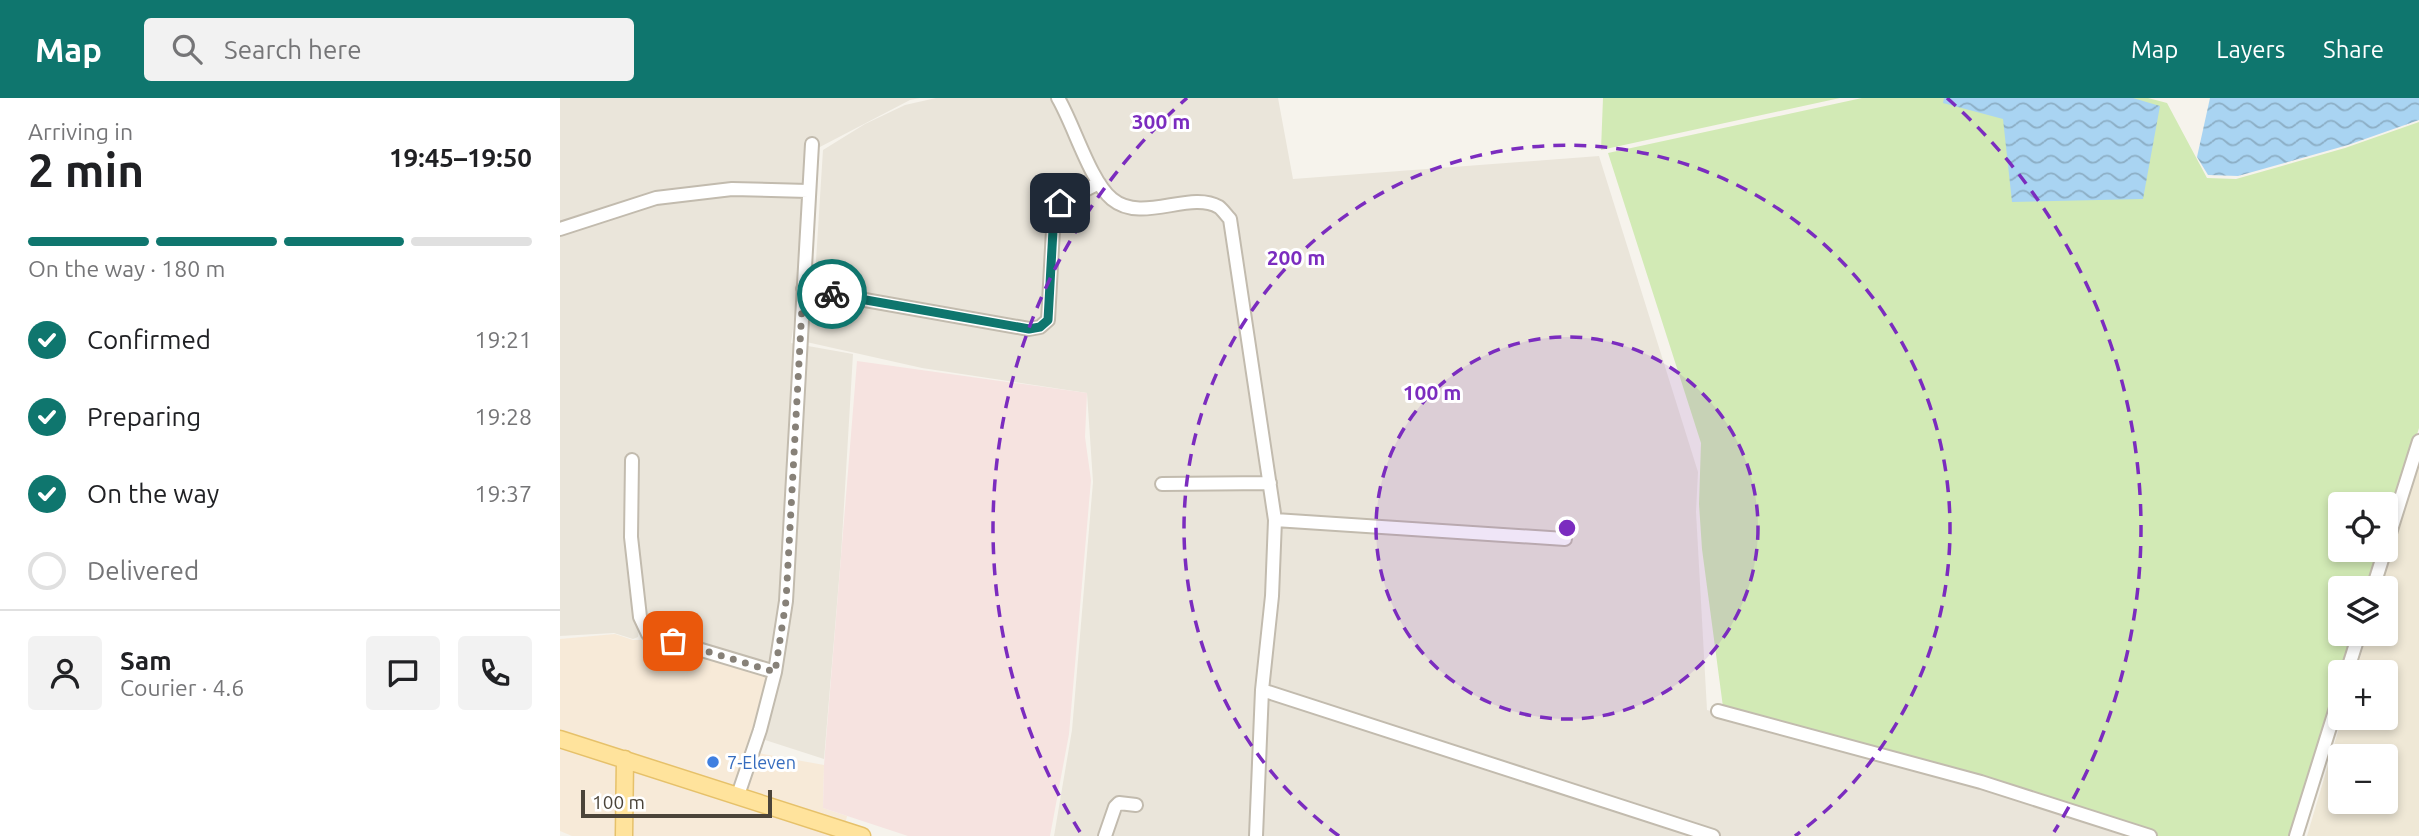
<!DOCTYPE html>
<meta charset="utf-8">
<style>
body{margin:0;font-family:Ubuntu,sans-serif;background:#f2f2f2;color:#202124;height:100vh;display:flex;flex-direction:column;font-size:26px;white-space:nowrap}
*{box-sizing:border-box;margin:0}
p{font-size:23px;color:#757577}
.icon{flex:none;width:38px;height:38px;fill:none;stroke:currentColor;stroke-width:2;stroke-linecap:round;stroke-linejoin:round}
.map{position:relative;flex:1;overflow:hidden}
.sheet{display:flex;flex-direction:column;background:#fff;width:560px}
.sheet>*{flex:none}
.buttons{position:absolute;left:1768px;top:394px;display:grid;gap:14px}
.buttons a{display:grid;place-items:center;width:70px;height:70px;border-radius:7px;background:#fff;box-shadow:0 4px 10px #0003;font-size:35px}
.scale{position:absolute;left:21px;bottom:18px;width:191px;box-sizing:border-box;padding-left:7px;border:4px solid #4b4439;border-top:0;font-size:19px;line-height:24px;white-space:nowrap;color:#4b4439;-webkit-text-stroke:5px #fff;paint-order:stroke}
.pin{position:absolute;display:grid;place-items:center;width:60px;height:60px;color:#fff;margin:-30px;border-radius:14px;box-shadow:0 4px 10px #0006}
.courier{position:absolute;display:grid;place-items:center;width:70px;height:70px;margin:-35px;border:5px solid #0f766e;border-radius:50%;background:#fff;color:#222;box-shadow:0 2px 9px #0007}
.summary em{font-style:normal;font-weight:700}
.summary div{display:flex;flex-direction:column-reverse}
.summary{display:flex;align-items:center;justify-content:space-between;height:119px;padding:0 28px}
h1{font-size:46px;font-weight:700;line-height:52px}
.bar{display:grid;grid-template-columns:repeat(4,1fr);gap:10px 7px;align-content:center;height:84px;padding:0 28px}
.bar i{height:9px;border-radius:5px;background:#e0e0e0}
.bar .active{background:#0f766e}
.bar p{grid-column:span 4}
.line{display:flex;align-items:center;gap:18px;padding:0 28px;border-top:2px solid #e0e0e0}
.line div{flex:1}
.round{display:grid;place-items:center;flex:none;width:74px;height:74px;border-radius:7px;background:#f2f2f2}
ol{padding:0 28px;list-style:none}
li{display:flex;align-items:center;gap:21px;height:77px}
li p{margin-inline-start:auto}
li .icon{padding:7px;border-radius:50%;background:#0f766e;color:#fff;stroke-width:4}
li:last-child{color:#757577}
li i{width:38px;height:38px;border:4px solid #e0e0e0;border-radius:50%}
header{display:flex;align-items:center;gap:42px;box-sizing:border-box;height:98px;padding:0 35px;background:#0f766e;color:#fff}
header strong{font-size:33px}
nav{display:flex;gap:38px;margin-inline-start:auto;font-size:24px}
.search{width:490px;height:63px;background:#f2f2f2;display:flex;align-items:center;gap:18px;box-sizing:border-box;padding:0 24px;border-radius:7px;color:#757577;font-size:26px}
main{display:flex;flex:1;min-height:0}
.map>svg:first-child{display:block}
</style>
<header>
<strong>Map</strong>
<div class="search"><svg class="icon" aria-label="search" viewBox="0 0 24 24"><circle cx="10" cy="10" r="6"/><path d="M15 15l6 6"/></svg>Search here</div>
<nav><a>Map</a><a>Layers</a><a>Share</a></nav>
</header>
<main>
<section class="sheet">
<div class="summary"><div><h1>2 min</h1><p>Arriving in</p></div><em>19:45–19:50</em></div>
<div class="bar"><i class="active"></i><i class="active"></i><i class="active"></i><i></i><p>On the way · 180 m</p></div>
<ol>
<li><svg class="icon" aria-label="check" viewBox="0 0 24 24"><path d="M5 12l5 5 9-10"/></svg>Confirmed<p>19:21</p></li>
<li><svg class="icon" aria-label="check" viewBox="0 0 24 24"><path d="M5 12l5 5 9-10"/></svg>Preparing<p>19:28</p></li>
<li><svg class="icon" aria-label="check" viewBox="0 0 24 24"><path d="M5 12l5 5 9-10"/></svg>On the way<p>19:37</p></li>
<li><i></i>Delivered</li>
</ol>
<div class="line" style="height:126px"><a class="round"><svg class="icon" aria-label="person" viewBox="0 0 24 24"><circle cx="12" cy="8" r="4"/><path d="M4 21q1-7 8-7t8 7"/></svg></a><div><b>Sam</b><p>Courier · 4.6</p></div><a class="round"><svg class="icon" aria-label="chat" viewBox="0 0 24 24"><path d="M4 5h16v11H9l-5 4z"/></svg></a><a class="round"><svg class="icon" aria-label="phone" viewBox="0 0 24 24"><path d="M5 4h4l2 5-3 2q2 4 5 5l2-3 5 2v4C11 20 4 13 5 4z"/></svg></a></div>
</section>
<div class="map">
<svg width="1859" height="738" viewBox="0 0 1859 738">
<defs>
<pattern id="water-waves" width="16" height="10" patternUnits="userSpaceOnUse" patternTransform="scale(1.75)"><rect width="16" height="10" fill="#a9d4f2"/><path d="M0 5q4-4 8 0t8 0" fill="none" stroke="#8caec5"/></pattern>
</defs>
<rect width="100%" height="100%" fill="#f6f3ec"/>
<!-- residential -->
<path fill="#eae5da" d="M0,0H360L350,2L258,50L231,245L293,256L281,458L264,661L196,639L79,531L78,539L73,541L54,535L0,538Z
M376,0H718L733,81L1039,58L1138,374L1136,414L1147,612L1505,711L1580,738H494L512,632L533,384L527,295L362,270L242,243L254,194L263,52L305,26L345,7Z"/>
<!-- commercial -->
<path fill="#f7ead8" d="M55,536L73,542H86L208,577L194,631L173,693L0,639V541Z
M0,642L177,698L193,654L264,667L263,710L287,718L284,732L300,738H12L0,733Z"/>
<!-- education -->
<path fill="#efe8d6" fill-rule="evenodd" d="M1859,365V738H1747L1782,620H1825V574H1796L1807,536H1825V490H1821ZM1780,658H1825V704H1780Z"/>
<!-- medical -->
<path fill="#f6e3e0" d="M297,263L527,295L525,339L531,382L509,636L490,738H348L263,710L264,667Z"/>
<!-- green -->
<path fill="#d2eab5" d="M1043,0H1280L1041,52Z
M1302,0H1588L1607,5L1647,80L1676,81L1785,50L1859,24V330L1825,438V406H1780V452H1821L1809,490H1780V536H1795L1783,574H1780V584L1732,738H1589V731L1163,609L1142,451L1139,406L1141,345L1048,55Z"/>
<!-- water -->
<path fill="url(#water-waves)" d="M1384,0H1573L1600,8L1583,101L1452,104L1443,21L1383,5Z
M1650,0H1859V22L1788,47L1678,78L1648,77L1637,59Z"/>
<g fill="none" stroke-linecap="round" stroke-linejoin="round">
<!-- minor casing -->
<g stroke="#c2bbae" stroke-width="16">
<path id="minor" d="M498,0C514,27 530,83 552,101C582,126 630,92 659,109C662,111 667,118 670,121L715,422L712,498L702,592
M0,131L96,100L172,91L248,93
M243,191L469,231L480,229L488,222L494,114L500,105L539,85
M72,362L71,439L80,519L88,536L215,574
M602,386L710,385
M715,422L1005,441
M1825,451L1859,343
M1813,490L1825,452
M1787,574L1799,536
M1158,613L1421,684L1590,738
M178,697L200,632L215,574L226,503L252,46
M545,738L555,709L559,705L576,707
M696,738L702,592L1153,738
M1736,738L1780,597"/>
</g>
<!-- major casing -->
<g stroke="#e6c16a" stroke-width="19">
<path id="major" d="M0,641L302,738
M64,738L65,661"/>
</g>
<!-- minor -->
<use href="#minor" stroke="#fff" stroke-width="12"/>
<!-- major -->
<use href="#major" stroke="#ffe39c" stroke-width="16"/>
</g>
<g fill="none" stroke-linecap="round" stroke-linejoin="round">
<!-- done -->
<path stroke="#878178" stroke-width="7" stroke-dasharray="0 12.6" d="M113,543L215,574L226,503L243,191L272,196"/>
<!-- route -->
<path stroke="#0f766e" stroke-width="9" d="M272,196L469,231L480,229L488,222L494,114L500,105"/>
</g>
<!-- distance rings -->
<circle cx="1007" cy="430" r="191" fill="#7b2cbf" fill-opacity=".12"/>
<g fill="none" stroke="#7b2cbf" stroke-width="3.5" stroke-dasharray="12 9">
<circle cx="1007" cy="430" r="191"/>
<path d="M779 738A383 383 0 1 1 1235 738"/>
<path d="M520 734A574 574 0 0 1 627 0M1387 0A574 574 0 0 1 1494 734"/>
</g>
<!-- markers -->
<circle fill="#3f7fe0" stroke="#fff" stroke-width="2.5" cx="153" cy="664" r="7"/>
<g text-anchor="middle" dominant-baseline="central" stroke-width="6" stroke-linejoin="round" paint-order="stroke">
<!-- shop labels -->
<g font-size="18" fill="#366cbe" stroke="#fff" text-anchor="start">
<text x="167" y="664">7-Eleven</text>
</g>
</g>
<circle cx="1007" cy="430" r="10" fill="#7b2cbf" stroke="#fff" stroke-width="3.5"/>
<g font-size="21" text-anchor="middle" font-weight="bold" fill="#7b2cbf" stroke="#fff" stroke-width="6" stroke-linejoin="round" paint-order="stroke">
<text x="601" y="31">300 m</text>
<text x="736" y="167">200 m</text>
<text x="872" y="302">100 m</text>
</g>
</svg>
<div class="buttons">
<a><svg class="icon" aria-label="locate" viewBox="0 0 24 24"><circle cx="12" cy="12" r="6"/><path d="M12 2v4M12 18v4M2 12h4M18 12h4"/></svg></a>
<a><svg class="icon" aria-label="layers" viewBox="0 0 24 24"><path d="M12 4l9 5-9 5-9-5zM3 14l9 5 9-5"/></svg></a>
<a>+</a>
<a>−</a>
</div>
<div class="scale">100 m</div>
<div class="pin" style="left:113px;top:543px;background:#ea580c"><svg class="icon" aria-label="bag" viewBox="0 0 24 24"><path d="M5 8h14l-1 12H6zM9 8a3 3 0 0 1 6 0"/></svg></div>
<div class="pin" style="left:500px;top:105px;background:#1f2937"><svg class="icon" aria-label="home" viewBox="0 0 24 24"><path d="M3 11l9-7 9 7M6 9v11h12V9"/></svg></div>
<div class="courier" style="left:272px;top:196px"><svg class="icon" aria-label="bike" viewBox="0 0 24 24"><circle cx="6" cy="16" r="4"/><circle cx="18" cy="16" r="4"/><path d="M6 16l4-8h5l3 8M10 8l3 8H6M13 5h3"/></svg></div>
</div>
</main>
